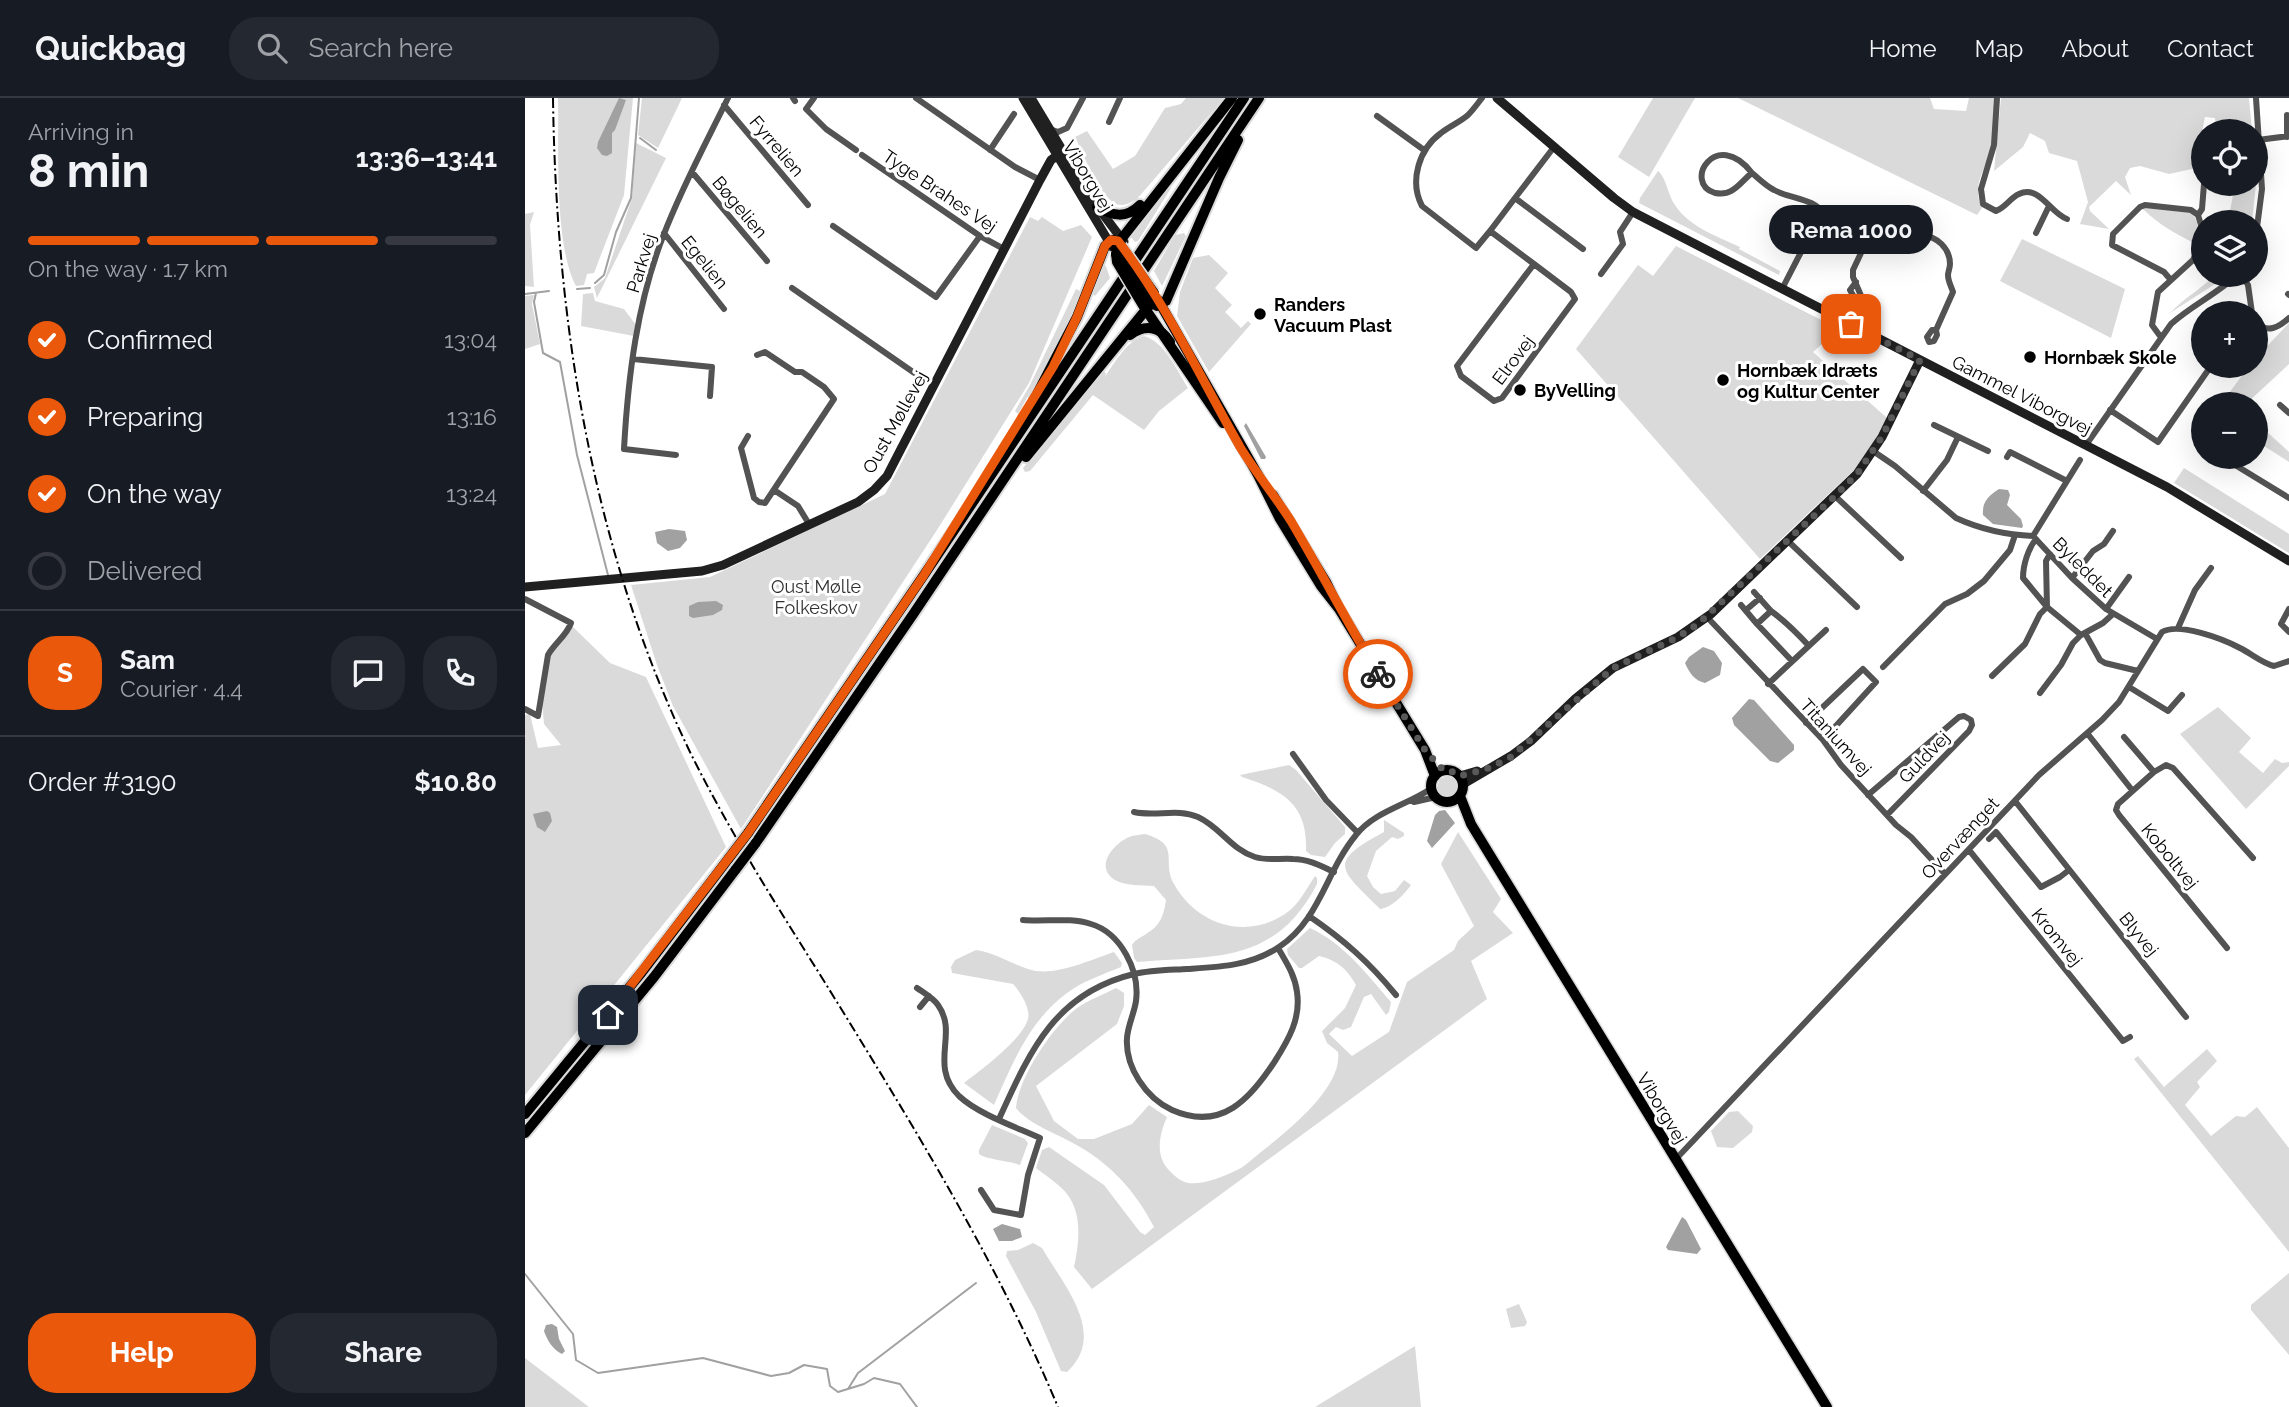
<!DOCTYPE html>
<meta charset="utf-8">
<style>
body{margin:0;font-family:Raleway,sans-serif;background:#242831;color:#f1f3f6;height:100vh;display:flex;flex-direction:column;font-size:26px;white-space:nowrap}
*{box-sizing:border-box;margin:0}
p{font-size:23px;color:#9ea1a6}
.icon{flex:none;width:38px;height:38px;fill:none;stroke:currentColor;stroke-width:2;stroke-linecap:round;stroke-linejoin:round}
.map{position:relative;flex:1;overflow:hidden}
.panel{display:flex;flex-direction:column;background:#171b24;width:525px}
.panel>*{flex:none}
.buttons{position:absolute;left:1666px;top:21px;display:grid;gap:14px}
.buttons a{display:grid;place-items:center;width:77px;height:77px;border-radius:50%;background:#171b24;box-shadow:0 7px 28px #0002;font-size:35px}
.pin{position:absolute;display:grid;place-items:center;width:60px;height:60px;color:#fff;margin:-30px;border-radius:14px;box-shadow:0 4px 10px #0006}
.courier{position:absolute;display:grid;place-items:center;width:70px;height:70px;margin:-35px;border:5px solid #ea580c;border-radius:50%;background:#fff;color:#222;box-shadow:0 2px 9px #0007}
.bubble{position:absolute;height:49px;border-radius:24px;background:#171b24;box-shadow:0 7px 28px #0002;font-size:23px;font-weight:700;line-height:49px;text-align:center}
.headline em{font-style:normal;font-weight:700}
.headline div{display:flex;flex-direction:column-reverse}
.headline{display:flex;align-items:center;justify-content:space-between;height:119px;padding:0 28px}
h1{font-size:46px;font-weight:700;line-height:52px}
.bar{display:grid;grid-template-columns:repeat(4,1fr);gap:10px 7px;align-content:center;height:84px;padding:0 28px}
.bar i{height:9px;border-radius:5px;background:#363941}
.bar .on{background:#ea580c}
.bar p{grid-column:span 4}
.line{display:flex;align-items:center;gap:18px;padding:0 28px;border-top:2px solid #363941}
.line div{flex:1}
.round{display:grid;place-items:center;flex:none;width:74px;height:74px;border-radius:28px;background:#242831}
ol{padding:0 28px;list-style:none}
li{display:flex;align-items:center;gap:21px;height:77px}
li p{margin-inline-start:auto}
li .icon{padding:7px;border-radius:50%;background:#ea580c;color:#fff;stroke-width:4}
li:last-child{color:#9ea1a6}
li i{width:38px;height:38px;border:4px solid #363941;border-radius:50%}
.button{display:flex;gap:14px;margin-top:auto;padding:14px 28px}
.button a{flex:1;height:80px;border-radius:28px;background:#ea580c;color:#fff;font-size:28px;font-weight:700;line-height:80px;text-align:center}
.button a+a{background:#242831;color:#f1f3f6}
header{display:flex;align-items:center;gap:42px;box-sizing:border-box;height:98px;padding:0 35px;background:#171b24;border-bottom:2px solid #363941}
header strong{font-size:33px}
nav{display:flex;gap:38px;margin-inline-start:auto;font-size:24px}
.search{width:490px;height:63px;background:#242831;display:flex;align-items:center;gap:18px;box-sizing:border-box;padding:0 24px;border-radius:28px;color:#9ea1a6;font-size:26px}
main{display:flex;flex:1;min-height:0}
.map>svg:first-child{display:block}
</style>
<header>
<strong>Quickbag</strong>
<div class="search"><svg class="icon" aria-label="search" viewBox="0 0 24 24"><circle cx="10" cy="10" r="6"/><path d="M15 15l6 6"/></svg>Search here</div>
<nav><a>Home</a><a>Map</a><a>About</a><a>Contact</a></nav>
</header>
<main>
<section class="panel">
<div class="headline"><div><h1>8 min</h1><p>Arriving in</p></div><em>13:36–13:41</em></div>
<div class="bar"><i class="on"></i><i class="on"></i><i class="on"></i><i></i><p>On the way · 1.7 km</p></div>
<ol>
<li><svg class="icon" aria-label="check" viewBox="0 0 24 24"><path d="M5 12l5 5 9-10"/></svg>Confirmed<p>13:04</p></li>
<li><svg class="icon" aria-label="check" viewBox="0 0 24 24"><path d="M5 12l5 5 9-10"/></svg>Preparing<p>13:16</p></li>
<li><svg class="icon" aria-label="check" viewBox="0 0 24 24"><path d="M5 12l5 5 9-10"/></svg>On the way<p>13:24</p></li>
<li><i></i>Delivered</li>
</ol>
<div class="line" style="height:126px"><b class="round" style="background:#ea580c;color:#fff">S</b><div><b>Sam</b><p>Courier · 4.4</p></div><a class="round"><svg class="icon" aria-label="chat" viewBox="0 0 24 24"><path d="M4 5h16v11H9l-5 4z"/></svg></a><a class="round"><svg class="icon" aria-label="phone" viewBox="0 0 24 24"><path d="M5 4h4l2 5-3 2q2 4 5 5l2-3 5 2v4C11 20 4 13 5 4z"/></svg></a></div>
<div class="line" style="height:91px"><div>Order #3190</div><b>$10.80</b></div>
<div class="button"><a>Help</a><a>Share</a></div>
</section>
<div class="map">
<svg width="1764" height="1309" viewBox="0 0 1764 1309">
<rect width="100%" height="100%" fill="#fff"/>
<!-- green -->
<path fill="#dadada" d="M33,0H108L99,97L69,175L62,176L59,187L51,188C29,147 34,49 33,0Z
M117,0H157L133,50L113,37Z
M661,0H699L612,101C608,103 602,107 597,107C577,108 558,54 550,39L562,33L588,71L610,58L640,10L656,6Z
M1128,0H1170L1124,79L1093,59Z
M1213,0H1405L1409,11L1441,13L1444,0H1470C1468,16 1470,36 1466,51C1460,74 1446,86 1457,110L1452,117Z
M1476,0H1724L1727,33H1692L1690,20L1680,19L1673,53L1676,69L1644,76L1615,68L1605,70L1600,79L1606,97L1591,83L1564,109L1565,113L1584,131L1555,126L1563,104L1552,63L1524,55L1520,43L1505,35L1498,49L1469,73Z
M111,45L141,60L72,200L69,189L80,180L107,100Z
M1133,73C1141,79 1143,97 1150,107C1164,129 1192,138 1215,149L1214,151L1255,173L1254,177L1114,105L1115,100Z
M1710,86H1731L1727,124H1703Z
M644,88L646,90L613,143L610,144L605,138Z
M1620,109L1665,115C1676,122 1672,135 1671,146C1651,136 1634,127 1618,111Z
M9,114L5,127L9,189L0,188V116Z
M505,119L513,123L517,119L538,133L556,127L567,139L504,285L412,432L216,731L148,608L132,567L106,487L185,479L360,396Z
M659,135L661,138L637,188L629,173L650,137Z
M1497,141L1600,191L1586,240L1475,183Z
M1151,148L1314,231L1288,254L1362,320L1347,347L1329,372L1235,461L1051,251L1113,167L1128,178Z
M684,157L703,175L690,190L707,207L700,214L716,230L723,223L726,226L684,274L652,218L655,194L668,160Z
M577,166L581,168L585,180L570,198L567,195Z
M1690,177H1704L1645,215C1659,200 1676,191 1690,177Z
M551,191L555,193L539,234L493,316L490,313L505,287Z
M68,195L70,203L99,211L111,227L109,238L56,228L58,196Z
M9,197L7,206L15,246L0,251V198Z
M1764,225V266L1721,306H1696L1724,268H1731V260Z
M619,238C641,245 651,271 663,290L634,313L619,332L568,297L505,373L500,374L498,370L578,272L581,276L579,280C589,266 602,242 619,238Z
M1731,324L1764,354V364L1731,343Z
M1659,370L1764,436V455L1649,385Z
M48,529L85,565L121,579L201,749L0,997V617L5,616L13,650L36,647L19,626L17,603L23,562L27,552Z
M1693,609L1726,640L1714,654L1738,675L1750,661L1757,665L1764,664V668L1721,711L1655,636Z
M764,667L771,672L820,729V736L810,745L800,759L786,757L781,753C783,706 757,692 717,679L715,677Z
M923,678L931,682L933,687L930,695L922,699L914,695L912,690L915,681Z
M859,722L879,735V738L873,741L867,739L851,753L842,778L848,789L856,796L870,793L879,782L886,787C879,797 866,810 855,811C815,771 801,765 859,734Z
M933,734L976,801L968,814L988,835L946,863L962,901L567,1191L549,1169C554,1146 558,1117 542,1096C534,1086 521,1078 511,1070L517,1052L524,1049L579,1087L615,1134L620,1137L629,1129C610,1092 583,1063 546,1044C528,1034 504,1026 491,1010C493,980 528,928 552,910C563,902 578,897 591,890L599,895V908L592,926L511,988L529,1023L553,1041H569L607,1026L624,1007L642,1019C635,1035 630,1055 642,1070C647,1076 656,1084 663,1085C678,1087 697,1079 710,1073C720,1069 728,1060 736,1054C761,1034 818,990 813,954L802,945L797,933L820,910L831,887C822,871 812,862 794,858L777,870H774L763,857L762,851L785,830C818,845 843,877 866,904L864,914L861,917L846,896L839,899L826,929L818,932L811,929L804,936L827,958L864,934L882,884L929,852L933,843L949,828L916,766Z
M620,736C657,747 636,762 649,786C672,827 720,842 760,816C774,807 781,791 790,778L792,780V786C751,866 690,858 612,864L609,860L607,847C611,841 615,840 621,836C635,828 639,817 641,802L629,788C617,787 600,788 590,782C569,769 588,746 604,739C609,737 615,737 620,736Z
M451,852C470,855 485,865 503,871C527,880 565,862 589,854L597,865L596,869C579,876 558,883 542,895C504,923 487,966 469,1007L439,985C456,972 497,942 503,921C506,911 495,893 488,886L427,875L426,869L430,862Z
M1682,951L1692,963L1672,984L1675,989L1660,1007L1686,1038L1711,1018L1720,1019L1732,1009L1764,1050V1154L1609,961L1613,958L1639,989Z
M1213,1013L1228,1028L1227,1034L1208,1050L1192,1049L1186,1033L1204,1014Z
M467,1027L500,1041L503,1045L495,1067C482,1062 462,1062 454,1056V1052Z
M508,1145L517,1150C539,1188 583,1236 542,1274L536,1273L511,1214L481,1158L482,1153L493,1152Z
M1764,1175V1257L1726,1212V1207Z
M994,1206L1002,1224L1000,1228L986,1230L981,1211Z
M890,1248L896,1309H790Z
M0,1260L64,1309H0Z"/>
<!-- water -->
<path fill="#a1a1a1" d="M94,0L101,2L90,32L87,35V55L82,58L77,57L72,50L73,44Z
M721,325L741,359L740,361H736L719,328Z
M1474,391L1483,392L1485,397L1482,407L1496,421L1498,428L1497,430L1468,426L1458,417C1457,404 1463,398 1474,391Z
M144,431L160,433L162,442L155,450L143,453L132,445L130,434Z
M191,503L198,507L197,512L188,517L168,520L164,518V508L173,504Z
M1178,549L1189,553L1197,565L1195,577L1180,585C1169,582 1165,576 1160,565L1164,559Z
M1224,601L1229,602L1269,647V652L1253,665L1245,663L1209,627L1207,620Z
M920,712L930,725L907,750L902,743L910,717L914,713Z
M22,713L25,715L27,723L20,734L12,729L8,716Z
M1157,1119L1161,1122L1176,1151L1172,1156L1143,1152L1141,1149Z
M477,1126L495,1131L497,1139L487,1143H474L468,1131Z
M27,1226L32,1229L34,1241L40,1253L37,1256C28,1252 22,1242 19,1233L21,1227Z"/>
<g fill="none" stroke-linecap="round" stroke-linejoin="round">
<!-- stream -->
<path stroke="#a1a1a1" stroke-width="2" d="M115,40L131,52
M70,185L79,177L91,134L106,100L114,0
M52,191L65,190
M11,195L9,204L18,255L35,264L52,357L83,477
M0,196L24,193
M0,1176L48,1236L51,1262L73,1275L178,1260L246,1278L264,1275L279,1267L302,1271L305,1288L313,1294L339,1286L349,1280L375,1286L392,1309
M323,1291L333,1275L451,1185"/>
<!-- primary casing -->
<g stroke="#dbdbdb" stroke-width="13">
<path id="primary" d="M633,202L733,377L755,421L796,488L814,511
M619,209L698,325
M748,397L801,484L814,511L900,652L910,678
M906 688a16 16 0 1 1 32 0a16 16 0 1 1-32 0Z
M935,698L946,726L1302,1309"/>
</g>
<!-- highway casing -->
<g stroke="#dbdbdb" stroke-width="14">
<path id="highway" d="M572,109C588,118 601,121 615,107
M590,149L707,0
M624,202L632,208L641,203L694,80L713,42
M605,237C620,226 635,228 645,244
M510,300L552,219L580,148L588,142L596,148
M501,359L628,203
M223,735L399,477L719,0
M230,746L389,515L734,0
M0,1016L117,874L204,760
M0,1035L129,879L211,771"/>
</g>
<!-- street -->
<path stroke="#535353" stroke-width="6" d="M268,0L270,3
M289,0L281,11L301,31L331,52
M391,0L490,69L515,82
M957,0C953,5 948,12 943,17C935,24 925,28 916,35C894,51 884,83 897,108L951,150L965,133
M1472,0L1469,47L1456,91L1458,106L1471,113C1481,109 1485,100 1494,96C1514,86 1526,116 1542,121
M1731,0L1737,91L1731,137
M199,7L283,107
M1762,17V39
M852,18L899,52
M584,24L595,0
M525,31L533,34L542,30L558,0
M1733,42L1764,38
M1029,49L990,100L1058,151
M465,52L489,16
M337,57L455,138L479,151
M167,74L242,163
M1227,75C1191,29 1157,85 1190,95C1196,96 1201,96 1206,93C1214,89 1220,80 1227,75C1234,81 1241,88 1249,92C1265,101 1291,100 1299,117
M990,100L965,133L1009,166L932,268L936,278L969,303L977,300L1050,201L1046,194L1009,166
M1673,117L1677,111L1679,86
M308,128L411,199L455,138
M139,135L199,211
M1511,135L1524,108
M1076,176L1098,146L1095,134L1108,114
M1717,177L1723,187L1727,215
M1331,184L1325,192L1329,199L1337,200
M267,190L388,274L410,286
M1257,191L1293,121L1299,117L1307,118L1365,148C1376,148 1385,138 1396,138C1412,137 1425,151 1425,166C1425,170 1423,174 1423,177C1423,183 1426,188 1428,194L1411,232H1407L1402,239L1404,244L1409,243L1412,237L1411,232
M1763,196L1764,197
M1337,200L1328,179V172L1344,138
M1731,225C1743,235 1753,230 1764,220
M1635,238L1627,227L1633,194L1668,162L1674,149L1676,127L1673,117L1666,112L1620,107L1615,109L1588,136L1587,147L1639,174L1645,181
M108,261L187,269L185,298
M1755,307L1764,315
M1585,312L1633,344L1686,268
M1409,327L1463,353
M223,338L216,350L229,400L234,404L240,405L309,301L299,289L277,274H270L240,254L232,257
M1561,347L1646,226C1667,207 1692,196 1712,177
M1348,353L1370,368L1431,420C1455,431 1483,437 1508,438
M151,357L99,351C103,279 112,204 139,136C157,89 181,45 203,0
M1482,359L1485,354L1542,383
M1697,359L1764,400
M1555,362L1508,438L1547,480L1581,511L1632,541
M249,392L273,408L284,426
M1398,393L1422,362L1433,339
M1310,398L1376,460
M1511,441C1503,451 1498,467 1498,480L1522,509L1556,537
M1263,443L1332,509
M1547,480L1568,453L1579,446L1588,433
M1229,494L1246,513
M0,501L46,525C42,537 29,546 23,557L13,618L0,611
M1216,507L1232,526
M1581,511L1604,479
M1764,511L1756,526L1764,534
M1221,512L1235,500
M1182,519L1298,642L1316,667L1371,727L1386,739L1420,776
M1653,530L1670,492L1686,470
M1560,535L1575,562L1580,565L1613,573
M1267,563L1232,526L1246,513C1260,523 1272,535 1284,548
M1358,569L1420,506L1442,496L1459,483L1485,452L1490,437
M1467,578L1500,546L1515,516L1522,509L1521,463L1525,456
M1243,586L1301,532
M1604,589L1643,613L1657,597
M1515,595L1536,567L1548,545L1556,537L1578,525L1588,516
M1281,625L1338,571L1351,584L1298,642
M1562,635L1607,692
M1599,639L1629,674
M768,656L801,702L832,734
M1343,697L1434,619L1439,618L1446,622L1447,627L1444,633L1362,717
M1490,703L1661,919
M889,704L911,699
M609,714C631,719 652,710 673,719C695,729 707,752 730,759C743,763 755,760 768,761C783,761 796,768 809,774
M1464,741L1471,734L1516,789L1535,779L1544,772
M1444,752L1598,943L1605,939
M784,818C819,842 844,864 871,897
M498,822C520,824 545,819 566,826C596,835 615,873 611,903C609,916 603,927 602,940C600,969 621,1000 647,1012C697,1034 726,1000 750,963C764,941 776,920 772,894C770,877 761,864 753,850
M1702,850L1594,717L1591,712L1593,706L1629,674L1641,667L1648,670L1728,760
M392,890C399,895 408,900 413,907C434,936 403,967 434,998C453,1016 491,1029 515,1040L503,1077L496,1117L469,1112L456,1092
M395,909L404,898
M474,1021C505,953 530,895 609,876C626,872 645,872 662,871C694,869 726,868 754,849C795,822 801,773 831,737C850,713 883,707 907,690
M1150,1062L1514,677L1577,622L1594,604L1637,534C1654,524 1698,541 1715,550C1727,556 1737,565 1749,568L1764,563"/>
<!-- secondary -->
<path stroke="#202020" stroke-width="9" d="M498,0L587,149
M506,0L568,103L599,144
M972,0L1089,100L1108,114L1642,389L1764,463
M0,489L177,473L198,467L333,404L349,392L362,378L515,82L526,62L533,57
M935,678L952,673
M938,686L986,658L1006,643L1050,601L1088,570L1153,539L1186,516L1332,376L1357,339L1395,262"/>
<!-- primary -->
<use href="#primary" stroke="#000" stroke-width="10"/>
<!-- highway -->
<use href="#highway" stroke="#000" stroke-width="10"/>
<!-- rail -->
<path stroke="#000" stroke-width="2" stroke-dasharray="10 3.5 2 3.5" stroke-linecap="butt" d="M28,0C31,224 67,451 165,654C204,733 252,808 299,883C384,1021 470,1159 533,1309"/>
<!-- primary-bridge casing -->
<g stroke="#dbdbdb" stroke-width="13" stroke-linecap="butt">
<path id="primary-bridge" d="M591,156L592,164L619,209"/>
</g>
<!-- highway-bridge casing -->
<g stroke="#dbdbdb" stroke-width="14" stroke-linecap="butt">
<path id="highway-bridge" d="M596,148L629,195
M591,156L600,165L624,202
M204,760L223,735
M211,771L230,746"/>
</g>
<!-- primary-bridge -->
<use href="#primary-bridge" stroke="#000" stroke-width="10"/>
<!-- highway-bridge -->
<use href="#highway-bridge" stroke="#000" stroke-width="10"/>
</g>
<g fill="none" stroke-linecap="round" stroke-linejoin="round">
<!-- done -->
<path stroke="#595959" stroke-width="7" stroke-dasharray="0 12.6" d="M853,576L900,652L919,673L929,674L935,678L964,670L986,659L1088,570L1153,539L1173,526L1310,398L1332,376L1357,339L1395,262L1326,226"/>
<!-- route -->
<path stroke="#ea580c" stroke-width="9" d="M83,917L223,735L399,477L528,269L552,219L580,148L586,142L593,143C642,207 675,279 715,349C731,375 750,398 766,423C796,474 823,525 853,576"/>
</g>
<!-- markers -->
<g fill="#000" stroke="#fff" stroke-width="2.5">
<circle cx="735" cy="216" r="7"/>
<circle cx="1505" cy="259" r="7"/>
<circle cx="1198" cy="282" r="7"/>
<circle cx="995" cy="292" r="7"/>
</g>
<g text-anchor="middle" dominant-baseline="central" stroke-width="6" stroke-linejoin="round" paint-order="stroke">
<!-- street labels -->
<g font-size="18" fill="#000" stroke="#fff">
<text transform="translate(252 48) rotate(50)">Fyrrelien</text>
<text transform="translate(563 78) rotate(59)">Viborgvej</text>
<text transform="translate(415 93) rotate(34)">Tyge Brahes Vej</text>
<text transform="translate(215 109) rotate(50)">Bøgelien</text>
<text transform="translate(180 164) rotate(51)">Egelien</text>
<text transform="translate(116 165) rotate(-73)">Parkvej</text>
<text transform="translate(988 262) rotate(-53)">Elrovej</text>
<text transform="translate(1497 297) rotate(27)">Gammel Viborgvej</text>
<text transform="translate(370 324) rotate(-61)">Oust Møllevej</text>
<text transform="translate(1558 469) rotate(45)">Byleddet</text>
<text transform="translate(1311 639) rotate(48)">Titaniumvej</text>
<text transform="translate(1399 659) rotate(-46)">Guldvej</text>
<text transform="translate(1435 740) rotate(-47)">Overvænget</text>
<text transform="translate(1645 758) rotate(51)">Koboltvej</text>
<text transform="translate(1614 836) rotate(51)">Blyvej</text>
<text transform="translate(1532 839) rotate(51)">Kromvej</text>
<text transform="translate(1137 1010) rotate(59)">Viborgvej</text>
</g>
<!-- poi labels -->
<g font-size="18" font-weight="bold" fill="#000" stroke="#fff" text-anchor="start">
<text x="749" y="206">Randers<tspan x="749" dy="21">Vacuum Plast</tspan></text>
<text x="1519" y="259">Hornbæk Skole</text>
<text x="1212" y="272">Hornbæk Idræts<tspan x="1212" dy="21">og Kultur Center</tspan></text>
<text x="1009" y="292">ByVelling</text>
</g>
<!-- park labels -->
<g font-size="18" fill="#313131" stroke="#fff">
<text x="291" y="488">Oust Mølle<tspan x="291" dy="21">Folkeskov</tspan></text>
</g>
</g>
</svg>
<div class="buttons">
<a><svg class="icon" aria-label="locate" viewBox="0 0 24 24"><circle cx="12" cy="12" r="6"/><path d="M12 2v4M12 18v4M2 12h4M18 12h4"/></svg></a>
<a><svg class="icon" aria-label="layers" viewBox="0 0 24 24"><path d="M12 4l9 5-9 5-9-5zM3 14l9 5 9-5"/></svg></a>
<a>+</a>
<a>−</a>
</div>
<div class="pin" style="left:1326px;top:226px;background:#ea580c"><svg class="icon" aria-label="bag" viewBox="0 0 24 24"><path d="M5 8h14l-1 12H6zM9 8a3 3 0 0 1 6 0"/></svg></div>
<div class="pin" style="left:83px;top:917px;background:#1f2937"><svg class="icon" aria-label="home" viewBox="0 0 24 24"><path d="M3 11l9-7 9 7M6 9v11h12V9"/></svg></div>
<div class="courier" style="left:853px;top:576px"><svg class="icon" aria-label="bike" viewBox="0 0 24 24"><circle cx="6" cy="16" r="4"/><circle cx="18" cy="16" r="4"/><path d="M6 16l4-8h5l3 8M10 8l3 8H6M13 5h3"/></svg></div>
<div class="bubble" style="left:1244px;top:107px;width:164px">Rema 1000</div>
</div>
</main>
